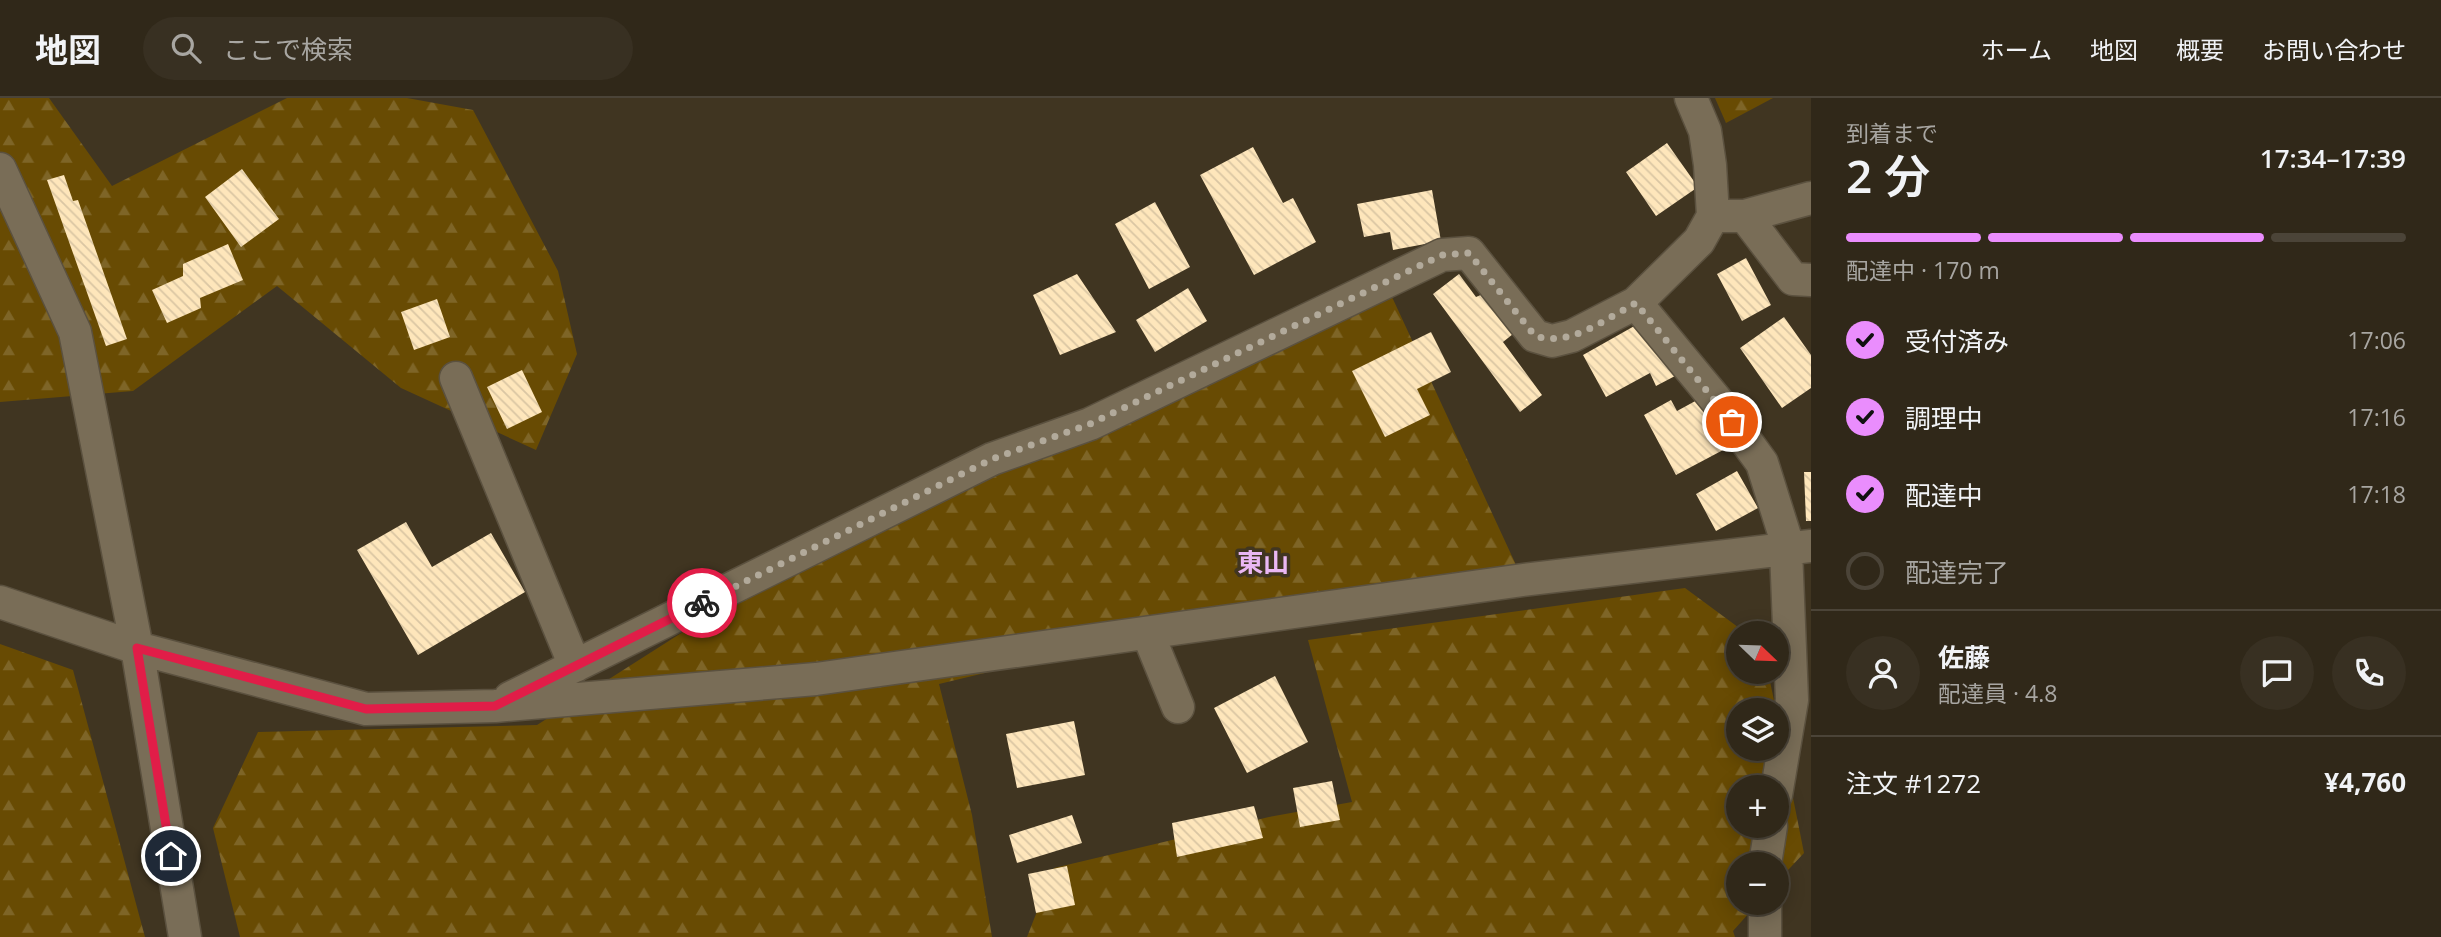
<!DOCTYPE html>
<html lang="ja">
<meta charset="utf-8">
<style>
body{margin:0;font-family:"Open Sans","Noto Sans JP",sans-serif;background:#383022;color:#f1f3f6;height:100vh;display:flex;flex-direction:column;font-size:26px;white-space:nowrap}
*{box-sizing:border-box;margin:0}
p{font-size:23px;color:#a8a6a2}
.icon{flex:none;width:38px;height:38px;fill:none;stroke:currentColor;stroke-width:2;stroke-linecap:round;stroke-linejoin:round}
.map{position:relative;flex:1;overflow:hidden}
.panel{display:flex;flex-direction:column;background:#302819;width:630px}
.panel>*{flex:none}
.needle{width:46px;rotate:113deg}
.fabs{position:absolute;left:1726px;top:523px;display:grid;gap:14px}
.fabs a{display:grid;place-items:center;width:63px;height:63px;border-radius:50%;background:#302819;box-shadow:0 4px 18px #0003,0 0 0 2px #4b4438;font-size:35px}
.pin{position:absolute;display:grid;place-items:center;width:60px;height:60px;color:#fff;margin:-30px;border:4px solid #fff;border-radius:50%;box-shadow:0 2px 7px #0007}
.courier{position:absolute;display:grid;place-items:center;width:70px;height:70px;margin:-35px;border:5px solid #e11d48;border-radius:50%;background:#fff;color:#222;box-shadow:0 2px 9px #0007}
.overview em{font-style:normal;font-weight:600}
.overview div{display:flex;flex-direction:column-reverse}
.overview{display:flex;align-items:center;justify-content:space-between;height:119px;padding:0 35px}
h1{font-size:46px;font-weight:600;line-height:52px}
.bar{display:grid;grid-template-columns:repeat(4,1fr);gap:10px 7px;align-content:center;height:84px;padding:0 35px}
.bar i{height:9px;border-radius:5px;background:#4b4438}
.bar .on{background:#ea8dfd}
.bar p{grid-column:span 4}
.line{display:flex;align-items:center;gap:18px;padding:0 35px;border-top:2px solid #4b4438}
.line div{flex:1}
.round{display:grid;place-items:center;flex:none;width:74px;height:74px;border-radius:37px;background:#383022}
ol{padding:0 35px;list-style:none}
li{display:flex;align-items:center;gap:21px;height:77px}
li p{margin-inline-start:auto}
li .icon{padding:7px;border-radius:50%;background:#ea8dfd;color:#111;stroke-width:4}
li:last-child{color:#a8a6a2}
li i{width:38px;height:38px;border:4px solid #4b4438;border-radius:50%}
header{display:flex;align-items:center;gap:42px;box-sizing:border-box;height:98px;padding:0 35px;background:#302819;border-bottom:2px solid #4b4438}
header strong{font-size:33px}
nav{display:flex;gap:38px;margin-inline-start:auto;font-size:24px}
.search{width:490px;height:63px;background:#383022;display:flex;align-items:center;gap:18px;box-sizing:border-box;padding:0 24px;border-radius:38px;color:#a8a6a2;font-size:26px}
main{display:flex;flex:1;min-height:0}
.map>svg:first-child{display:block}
</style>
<header>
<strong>地図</strong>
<div class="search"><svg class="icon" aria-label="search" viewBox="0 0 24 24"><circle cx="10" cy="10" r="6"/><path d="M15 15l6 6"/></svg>ここで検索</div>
<nav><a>ホーム</a><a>地図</a><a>概要</a><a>お問い合わせ</a></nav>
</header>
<main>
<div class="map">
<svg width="1811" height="839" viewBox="0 0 1811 839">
<defs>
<pattern id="forest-firs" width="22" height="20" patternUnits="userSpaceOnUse" patternTransform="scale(1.75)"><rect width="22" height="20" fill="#684b03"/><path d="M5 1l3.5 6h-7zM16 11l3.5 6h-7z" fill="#7e6527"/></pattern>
<pattern id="building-back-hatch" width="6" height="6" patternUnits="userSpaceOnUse" patternTransform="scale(1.75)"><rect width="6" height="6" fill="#fee6bb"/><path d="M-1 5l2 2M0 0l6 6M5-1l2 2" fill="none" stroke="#dac6a3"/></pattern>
</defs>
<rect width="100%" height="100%" fill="#403521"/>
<!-- forest -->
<path fill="url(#forest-firs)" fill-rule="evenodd" d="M0,0H49L112,88L287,0H407L473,12L558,173L577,256L536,352L401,290L277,188L133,293L0,304Z
M1715,0H1773L1726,25Z
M1386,186L1523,482L1148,536L939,586L972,717L992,839H240L213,730L258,634L537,627L813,451Z
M1685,490L1746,535L1738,536V574H1768L1776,612H1738V651H1776V614L1804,755L1776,785V766H1738V805H1758L1733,833L1735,839H1027L1054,770L1269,719L1352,704L1308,542ZM1738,690H1776V728H1738Z
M0,546L73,572L145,839H0Z"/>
<!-- building -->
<path fill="url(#building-back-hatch)" d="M1667,45L1698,89L1656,118L1626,74Z
M1253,49L1283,105L1293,100L1316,144L1254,177L1200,77Z
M242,71L279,121L241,149L205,99Z
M64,77L73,103L78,102L127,241L106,248L47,82Z
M1432,92L1441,143L1393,152L1390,134L1364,139L1357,106Z
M1155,104L1190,169L1149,191L1115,126Z
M228,146L243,182L200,200L201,210L167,225L152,192L183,178V166Z
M1746,160L1771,207L1742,223L1717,176Z
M1077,176L1116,234L1060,257L1033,197Z
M1459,176L1476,199L1483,196L1513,236L1503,244L1542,297L1520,314L1433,196Z
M1188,190L1207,223L1155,254L1136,222Z
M437,201L450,239L414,252L401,214Z
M1784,219L1811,257V290L1782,310L1740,250Z
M1645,222L1675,278L1656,288L1650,275L1606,299L1583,257Z
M1431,234L1451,274L1417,291L1430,317L1385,339L1352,273Z
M522,272L542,314L507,331L487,289Z
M1699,301L1725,351L1676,377L1644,317L1671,302L1677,313Z
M1737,373L1758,410L1716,433L1696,396Z
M1804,374H1811V423H1806Z
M406,424L432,469L491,435L525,494L418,557L357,452Z
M1275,578L1308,644L1247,675L1214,610Z
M1074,623L1085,677L1017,690L1006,636Z
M1332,683L1340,722L1300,729L1293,690Z
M1254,708L1263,740L1177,759L1172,725Z
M1072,717L1082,745L1017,765L1009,737Z
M1067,768L1075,807L1036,815L1028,776Z"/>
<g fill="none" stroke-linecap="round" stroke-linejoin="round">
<!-- minor casing -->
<g stroke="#5b513f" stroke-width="35">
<path id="minor" d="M0,71L75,234L137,550L185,839
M1713,118H1745L1811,100
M1745,118L1793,181L1811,182
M1636,205L1717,303L1762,365L1789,451
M456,280L575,568
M0,504L137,550L366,611L495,608L816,581L1523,482L1811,448
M1148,536L1178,609
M510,600L992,361L1090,326L1442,157L1469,155L1535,238L1552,243L1572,238L1636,205L1699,143L1713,118L1710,67L1705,33L1691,0
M1776,697L1792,602L1786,452
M1765,766L1771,728
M1765,805V839"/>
</g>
<!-- minor -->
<use href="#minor" stroke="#796d57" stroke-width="32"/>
</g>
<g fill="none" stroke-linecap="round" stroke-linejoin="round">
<!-- done -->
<path stroke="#b2aa9b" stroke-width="7" stroke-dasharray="0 12.6" d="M702,505L992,361L1090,326L1442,157L1469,155L1535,238C1571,249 1605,221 1636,205L1732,324"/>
<!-- route -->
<path stroke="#e11d48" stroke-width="9" d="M171,758L137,550L366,611L495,608L702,505"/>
</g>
<g text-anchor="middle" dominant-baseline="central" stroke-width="7" stroke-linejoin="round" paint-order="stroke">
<!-- quarter labels -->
<g font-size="26" font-weight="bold" fill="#eab7f4" stroke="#403521">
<text x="1263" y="464">東山</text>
</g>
</g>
</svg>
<div class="fabs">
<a><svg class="needle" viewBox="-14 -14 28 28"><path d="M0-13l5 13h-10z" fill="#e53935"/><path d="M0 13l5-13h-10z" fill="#a8a6a2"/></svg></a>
<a><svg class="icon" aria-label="layers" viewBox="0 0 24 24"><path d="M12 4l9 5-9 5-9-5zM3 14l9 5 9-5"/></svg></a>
<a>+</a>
<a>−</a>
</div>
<div class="pin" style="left:1732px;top:324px;background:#ea580c"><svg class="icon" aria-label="bag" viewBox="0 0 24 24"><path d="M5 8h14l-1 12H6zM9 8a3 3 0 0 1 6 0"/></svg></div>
<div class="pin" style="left:171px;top:758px;background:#1f2937"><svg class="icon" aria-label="home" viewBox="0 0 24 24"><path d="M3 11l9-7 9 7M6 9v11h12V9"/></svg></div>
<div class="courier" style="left:702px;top:505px"><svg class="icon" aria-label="bike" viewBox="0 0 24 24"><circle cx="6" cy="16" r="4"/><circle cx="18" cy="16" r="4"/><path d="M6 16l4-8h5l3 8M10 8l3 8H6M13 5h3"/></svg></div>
</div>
<section class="panel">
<div class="overview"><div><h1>2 分</h1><p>到着まで</p></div><em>17:34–17:39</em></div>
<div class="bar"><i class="on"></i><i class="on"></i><i class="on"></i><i></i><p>配達中 · 170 m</p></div>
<ol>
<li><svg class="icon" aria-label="check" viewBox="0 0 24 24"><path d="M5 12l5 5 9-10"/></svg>受付済み<p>17:06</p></li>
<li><svg class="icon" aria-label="check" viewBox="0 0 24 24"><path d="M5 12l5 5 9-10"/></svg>調理中<p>17:16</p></li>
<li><svg class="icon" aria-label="check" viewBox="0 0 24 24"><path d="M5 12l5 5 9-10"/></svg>配達中<p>17:18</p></li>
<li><i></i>配達完了</li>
</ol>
<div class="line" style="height:126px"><a class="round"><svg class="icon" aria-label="person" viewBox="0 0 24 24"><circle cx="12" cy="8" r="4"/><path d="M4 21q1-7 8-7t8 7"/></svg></a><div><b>佐藤</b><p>配達員 · 4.8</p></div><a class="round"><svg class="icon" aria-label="chat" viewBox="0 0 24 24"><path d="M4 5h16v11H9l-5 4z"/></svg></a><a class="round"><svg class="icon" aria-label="phone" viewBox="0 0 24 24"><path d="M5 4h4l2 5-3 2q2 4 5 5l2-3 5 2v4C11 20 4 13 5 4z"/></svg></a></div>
<div class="line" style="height:91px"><div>注文 #1272</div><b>¥4,760</b></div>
</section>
</main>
